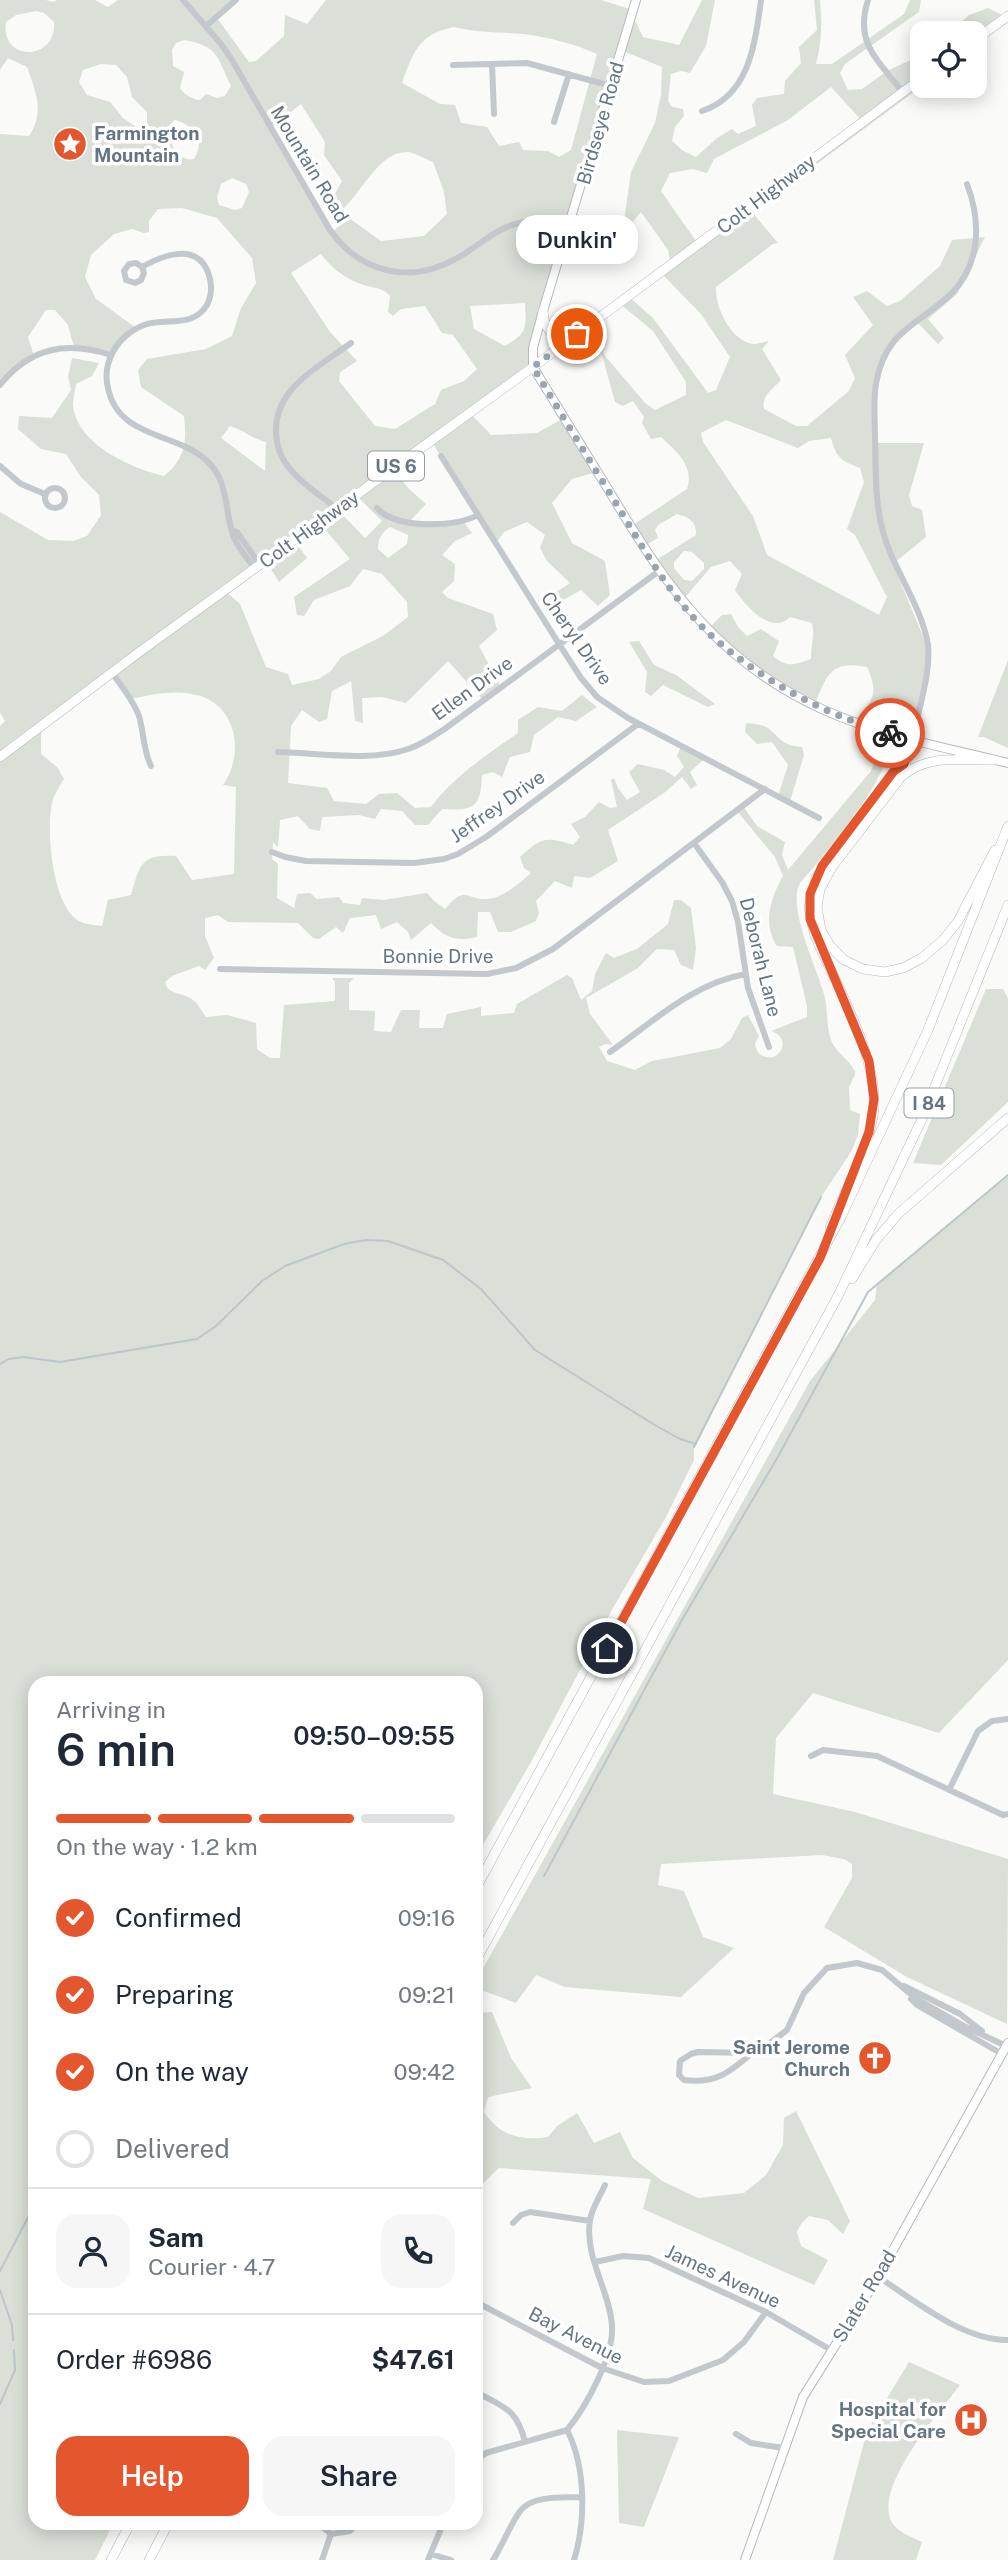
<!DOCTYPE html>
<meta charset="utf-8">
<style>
body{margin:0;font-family:"Public Sans",sans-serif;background:#f6f6f7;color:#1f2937;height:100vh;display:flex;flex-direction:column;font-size:26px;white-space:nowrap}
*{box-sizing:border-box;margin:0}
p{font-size:23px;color:#747a83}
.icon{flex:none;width:38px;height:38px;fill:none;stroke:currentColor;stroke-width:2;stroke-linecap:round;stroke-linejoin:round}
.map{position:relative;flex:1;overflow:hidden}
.panel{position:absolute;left:28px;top:1676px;width:455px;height:854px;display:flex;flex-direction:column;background:#fff;border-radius:21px;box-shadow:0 4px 18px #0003}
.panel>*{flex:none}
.buttons{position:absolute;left:910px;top:21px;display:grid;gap:14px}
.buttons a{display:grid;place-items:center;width:77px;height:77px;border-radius:14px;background:#fff;box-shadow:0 4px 18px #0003;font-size:35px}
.pin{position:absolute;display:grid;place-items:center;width:60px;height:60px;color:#fff;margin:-30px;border:4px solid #fff;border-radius:50%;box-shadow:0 2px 7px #0007}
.courier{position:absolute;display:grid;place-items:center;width:70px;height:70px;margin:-35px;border:5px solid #e4572e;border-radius:50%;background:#fff;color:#222;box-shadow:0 2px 9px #0007}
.bubble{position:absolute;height:49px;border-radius:21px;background:#fff;box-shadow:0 4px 18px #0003;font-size:23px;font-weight:600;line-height:49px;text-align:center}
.headline em{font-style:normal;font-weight:600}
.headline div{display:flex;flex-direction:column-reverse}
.headline{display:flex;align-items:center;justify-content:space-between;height:119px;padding:0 28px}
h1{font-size:46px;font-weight:600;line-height:52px}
.bar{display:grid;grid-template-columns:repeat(4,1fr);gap:10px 7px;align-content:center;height:84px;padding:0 28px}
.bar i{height:9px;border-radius:5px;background:#e0e1e3}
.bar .current{background:#e4572e}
.bar p{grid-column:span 4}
.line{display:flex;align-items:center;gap:18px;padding:0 28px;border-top:2px solid #e0e1e3}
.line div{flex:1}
.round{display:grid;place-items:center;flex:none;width:74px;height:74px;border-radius:21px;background:#f6f6f7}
ol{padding:0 28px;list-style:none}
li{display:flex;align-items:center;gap:21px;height:77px}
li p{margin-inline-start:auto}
li .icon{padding:7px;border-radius:50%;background:#e4572e;color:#fff;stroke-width:4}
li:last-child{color:#747a83}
li i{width:38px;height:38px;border:4px solid #e0e1e3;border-radius:50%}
.cta{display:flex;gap:14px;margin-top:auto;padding:14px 28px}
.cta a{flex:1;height:80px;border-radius:21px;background:#e4572e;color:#fff;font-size:28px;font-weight:600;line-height:80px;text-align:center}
.cta a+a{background:#f6f6f7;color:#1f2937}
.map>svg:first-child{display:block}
</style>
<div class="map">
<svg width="1008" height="2560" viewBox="0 0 1008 2560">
<rect width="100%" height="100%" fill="#fafaf8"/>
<!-- green -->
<path fill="#dadfd7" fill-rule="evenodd" d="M0,0H46L53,2L57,0H95L108,7L118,0H236L217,18L249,62L256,61L284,36L285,15L307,24L326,0H601L633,10L632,14L643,37L679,45L702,0H715L706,46L690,73L681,71L671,74L668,101L672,107L683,109L684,116L675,127L672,141L682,150L696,157L717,138L732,129L738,134L756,126L752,105L757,98L784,94L785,81L801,63L799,47L817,30L814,0H820C822,25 822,41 816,64H832L904,14L910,0H921L919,12L845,64L840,73L848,90L862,89L887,71L917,57L922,63V86L752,212L778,243L773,244L716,287C715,307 730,340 753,344C757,344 765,342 769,341L762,349L781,380C773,389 761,396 764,409L796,426H807L849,391L855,378L845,355L873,325L853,297L867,291L887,306L900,301L940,266L952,240L985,237L957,294L928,319L944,338L938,344L915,320L895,339L876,383V443H924L909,495L912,506L922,510L926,537L893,564L926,644L927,659L913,739L854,722C872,700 880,696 867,667C830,660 827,675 814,706L800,700L707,630L722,615L731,614L738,627L747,636L761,629L779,641L773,656C786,668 796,665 811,659C811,646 815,635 812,623L790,617C771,636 746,606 735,590L742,574L730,561L711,567L682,601L653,562L696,535C697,522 689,517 677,514L658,525L655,530L658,538L643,547L630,527L687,489C695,466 676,451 661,437L651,439L642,423L644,417L633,401L623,406L615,402L601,351L645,403L655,410L686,395V382L653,331L619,303L628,296L653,318L708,393L716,390L730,357L701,314L660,272L671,264L668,250L641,212L622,235L631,172L655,123L661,95L662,67L621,50L548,293L533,367L470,413L491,435L537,433L564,418L597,472L572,479L552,503L572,543L605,561L610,595L598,606L581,590L552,606L547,598L570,583L547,561L540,548L545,535L527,522L504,532L496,543L431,441L393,469L409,489L426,504L410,521H463L472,533L455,541L442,555L455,564L454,581L442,592L448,598L493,614L497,630L479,646L501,687L483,700L448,661L406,703L382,697L362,698L363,723L355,721L351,681L332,691L327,719L319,722L302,710L291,726L288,783L327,788L334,801L366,804L379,794L397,793L415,808L431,807C453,777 488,754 518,733V720L538,707L562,711L582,695L597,707L576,721L558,717L534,735L530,752L510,757L502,777L493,772L482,775C481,808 473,811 442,809L428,825H415L402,811L381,809L375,819L359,815L322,817L320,831L310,829L298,816L280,820L278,847L273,842L272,859L278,864L277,898L294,908L297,894L310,893L317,899L339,897L343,903L360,905L362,898L383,900L427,893L434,901L445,909C465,885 465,899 486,899C503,899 519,883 531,873L524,868L520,857C541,838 545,836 573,845L580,837L571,824L585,817L599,802L610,808L617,807L611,780L614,778L618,788L627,800L640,792L629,772L638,764L664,770L675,777L684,767L677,756L681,746L705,758L690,772L697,785L691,789L682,777L664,793L608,830L618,861L590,878L574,876L572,888L555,881L536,901L539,913L536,921L511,932H498L490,912H478L477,937C456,942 446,938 431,923L411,940L408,932L397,922L381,929L376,915L350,918L343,933L336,927L319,939L313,938L298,923L228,922L218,915L205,918V936L214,958L205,970L199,966L172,976L165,982L167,988C176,995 181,993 190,998C198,1002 201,1011 206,1017L227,1015L256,1023L257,1049L270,1058H280L284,1005L335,1001V982L332,978H354L349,983V1010L375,1011L374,1031L391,1032L401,1010H420L419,1028H443L447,1014L481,1007V1016L514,1013L517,1004L567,975L572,978L581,1000L592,991L595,974L606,953L614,958L637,949L668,924L674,900H681L691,908L696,948L693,970L681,965L674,950L657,949L638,968L586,998L590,1014L613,1045L606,1044L599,1047L607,1061L635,1070L652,1061L720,1048L731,1039L742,1018L748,1015L759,1036L755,1043C756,1055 764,1058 774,1057C787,1049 785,1035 771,1031L807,1017V1006L793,947L777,946C762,923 771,897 783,876L775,857L737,811L743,806L757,826L785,842L782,855L788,870L871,771L875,760L873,748L878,747L886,755C886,781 820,861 800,883C786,908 819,971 825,998C828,1012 826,1033 834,1046C840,1055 849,1060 855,1071V1075L849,1087L850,1110L860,1114L858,1135L851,1152L821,1197L797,1242L694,1447V1460L666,1517L613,1608L530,1764L476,1857V1684H35V2524H113L95,2560H0V726L5,721L0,713V512L48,540L73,541L87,536L101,515L99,495L81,477L66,454L41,449L18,429L19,416L52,418L71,390L68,377L72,358L99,363L92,376L76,384C75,391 73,400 73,406C78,445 131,468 164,476C185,459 187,442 184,416L141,387L138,370L147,359L206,349L232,336L241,308L256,283L252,258L217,218L182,208L158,209L149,221V232L144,233L132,229L114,234L91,255L85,277L96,299L136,328L111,355L74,347L68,325L55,310H46L28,337L34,356L0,385V134L29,136C45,112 36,92 27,67L8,58L0,70ZM36,11L44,13L54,22C57,61 0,63 6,22L16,15ZM454,27C477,33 500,32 524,34C548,37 575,44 597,54L571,150L559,157L548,151L523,150L519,142L499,146L487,127L461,123L455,105L440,104L402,83C413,52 419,34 454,27ZM184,40C219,46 217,57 231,86L225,96L217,98L206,94L200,100C194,100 183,94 180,88L184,72L173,66L172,50L176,43ZM101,64L116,65L127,77L132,97L147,112V124L136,127L123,118L110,102L87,95L79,82L83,70ZM831,87L863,122L698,244L661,191L670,173L693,169L707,173L714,159L788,120ZM301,104L325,142L324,155L342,181L331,201L344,208C362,191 380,152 406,152C414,152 425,159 433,162L444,192L447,214L424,236L381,241L349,218L332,232L270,128ZM174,120C193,123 206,142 194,159C177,162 171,144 167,130ZM232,178L246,184L249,192L242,208L235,210L219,205L217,197L221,184ZM321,254C330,266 344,278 358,283C369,288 382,286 390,296L388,312L393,316L401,309L425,306L442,333L453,335L477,369L464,381L441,390L435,404L395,429L375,426L339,381L340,372L357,361L330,332L291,273ZM525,303C526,328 528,333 505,346L474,329L470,306ZM726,420L798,448L809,441L831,438C836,458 842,461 860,468L864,482L847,529L855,535L887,597L879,615L767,555L753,516L703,442L701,433ZM230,426C243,430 253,439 266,442L265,471L221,438ZM356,495L382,521L365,538L337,509ZM319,522L350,559L294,597L297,615L304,616L314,600L350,586L363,569L382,574L407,602L408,617L383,636L341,657L331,671L319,679L292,685L288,674L266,667L240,604L225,591L266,561L279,582L307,558L294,540ZM390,527L408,535L407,544L388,558L378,549C378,539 381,533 390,527ZM684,551L692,552L704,563V569L692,581L684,580L674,568V562ZM112,673L131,699C151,695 171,690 192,694C236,701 246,752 223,785L236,787L234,874L192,880L176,856C141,854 140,864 131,895L108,900L102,926C94,925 82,924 76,919C53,902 47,836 51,809C52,798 58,788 64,779L57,767L41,754V726Z
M988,8L1006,17L1008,16V22L975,46V33H949L969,15Z
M639,641L654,665L676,675L715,704L708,707L663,685L651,696L645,692L647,672L629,642Z
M1008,660V748L984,737H978Z
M746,723C753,724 763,724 768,728C781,739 783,746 802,747L804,755L790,801L778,796L788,765L772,742L757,744L745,732Z
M986,989H1003L1008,998V1102L941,1165L913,1163Z
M1008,1176V1660L939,1733L813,1693L776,1738L773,1794L855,1812L1008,1859L1007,2024L907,1977L824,1927L852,1878V1864L844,1859L822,1855L661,1864L658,1885L684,1891L703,1937L734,1948L681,1997L565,1987L536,1975L516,2003L476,1988V1981L810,1381L875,1300L877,1284Z
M492,2012L511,2058L532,2088L488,2097L484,2112C500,2136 520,2141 548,2137L557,2126L577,2113L594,2143L620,2132L633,2158L662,2181L698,2198L744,2193L766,2175L783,2145L784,2118L796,2111L850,2221L843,2234L828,2220L809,2216L801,2224L797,2232L801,2246L828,2260L814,2285L643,2209L651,2179L499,2168L476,2190V2013Z
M909,2362L960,2385C939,2413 875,2485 891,2521C896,2531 911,2537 922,2542L916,2560H833L867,2431Z
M617,2430L679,2437L644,2527L619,2523Z"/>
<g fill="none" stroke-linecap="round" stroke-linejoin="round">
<!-- stream -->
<path stroke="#bbc7cb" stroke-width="2" d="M0,1364L9,1359L23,1357L60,1362L197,1339L216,1326L262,1281L285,1266L344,1244L366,1240L388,1241L443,1260L481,1289L535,1350L653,1424L680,1439L696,1444
M694,1447L821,1197
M544,1876L683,1618L776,1460L868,1292L1008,1175
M0,2271L35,2204
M0,2290L12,2325L13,2340
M0,2404L15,2370L14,2350"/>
<!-- major casing -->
<g stroke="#b5babe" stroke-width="10">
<path id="major" d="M636,0L543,311L533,348V367C559,409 585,452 611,494C668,589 719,663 824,710C882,736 947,748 1008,763
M745,2560L803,2397L878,2277L1008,2043"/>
</g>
<!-- highway casing -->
<g stroke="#b4b9bd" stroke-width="10">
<path id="highway" d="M975,40L1008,16
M543,311C544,330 554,341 573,335
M0,757L138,653L533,367L922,78
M994,760C962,761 928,753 901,777L832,867L820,889L817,907L821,930L830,946L844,960L863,969L885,972L903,968L922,958L943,940L958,921L995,850
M904,768L913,739
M830,1228C844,1192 866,1155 873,1116C882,1061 835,984 814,933L809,907L816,878L894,771L904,764
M852,1279L876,1240L898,1214L1008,1118
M476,1888L841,1217L928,1030L1008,826
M476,1960L838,1296L921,1121L1008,905
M111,2560L130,2524
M149,2560L168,2524"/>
</g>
<!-- minor -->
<path stroke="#c3c8cc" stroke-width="6" d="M183,0L221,44L232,60L330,230C361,274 412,285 459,257C477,247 494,230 515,224C533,218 551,223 569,228
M868,0C854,44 878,59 903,93
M206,26L236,0
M492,64L494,114
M453,65L527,63L611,86
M702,111C750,95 755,43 761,0
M554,122L569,74
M142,267L144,273L141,280L135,283L126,280L124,271L129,264L136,263L142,267C165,254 201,241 210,279C212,288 211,297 207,305C192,329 166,317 144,325C131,330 119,340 113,352C107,363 105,376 108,388C118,438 175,432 206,460C230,481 224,512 234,538C239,549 248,559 255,569
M0,385C30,347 67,341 111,355
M441,456L559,644L581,678L597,697L628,718L819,818
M0,466L21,484L45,494
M45 498a10 10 0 1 1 20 0a10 10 0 1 1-20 0Z
M377,508C395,529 455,528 478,515
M337,509C322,496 304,486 291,470C281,459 276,445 276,430C276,387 320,366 351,343
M233,531L237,532L260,565
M112,673C122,687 133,700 139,716C144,733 143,750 151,766
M913,739C918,709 931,675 928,645C923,613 902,581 890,552C874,515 876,476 875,437C875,419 873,401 876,384C885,330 919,325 952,293C981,263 981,221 967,184
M278,752C317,753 371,762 408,749C421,745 434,736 446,728L659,571
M694,843L722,882L732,901L738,922L748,988L769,1047
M272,852L285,857L306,861L414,863L444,859L458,854L486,837L638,724
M220,969L487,974L516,968L553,949L765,789
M610,1052C653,1022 693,983 746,974
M811,1756L823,1750L877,1756L1003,1815L1008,1814
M949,1790L978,1731L992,1721L1008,1719
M904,1986L960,2014L982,2031
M911,1999L917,2005L1002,2054
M752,2053C729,2073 715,2084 684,2080L679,2075L680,2061L691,2054L698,2052L752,2053L762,2049L787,2030L804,1993L827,1968L857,1963L882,1970L915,1998L966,2027L1006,2046
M513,2223L521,2215L530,2212L590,2221
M595,2262L623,2256L649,2258L766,2312L831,2350
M878,2277C915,2300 963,2341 1008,2340
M476,2302L602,2368L644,2382L669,2381L723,2360L744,2342L766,2312
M476,2392C504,2407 517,2409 525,2442
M567,2430C586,2467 586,2521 574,2560
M736,2434L751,2443L784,2448
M476,2460L486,2453L567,2430C586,2407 614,2356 612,2326C610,2291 584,2257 590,2220C592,2208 600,2196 605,2185
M319,2524L331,2534L350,2531L357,2524
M431,2554L451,2560
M322,2560L331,2534
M428,2560L443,2524
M493,2560C501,2548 513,2519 521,2510C534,2495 563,2498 581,2497"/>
<!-- major -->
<use href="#major" stroke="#fff" stroke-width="8"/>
<!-- highway -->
<use href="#highway" stroke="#fff" stroke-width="9"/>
</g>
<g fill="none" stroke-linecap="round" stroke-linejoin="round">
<!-- done -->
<path stroke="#99a4ac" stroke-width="7" stroke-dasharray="0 12.6" d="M577,334L533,367C560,412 588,458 616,503C646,553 676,607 721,644C772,686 828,716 890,733"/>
<!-- route -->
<path stroke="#e4572e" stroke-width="9" d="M607,1648L820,1258L869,1132L874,1099L869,1061L810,919V894L822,866L894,771L904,764L913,739L890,733"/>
</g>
<!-- icons -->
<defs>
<g id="sight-disc" transform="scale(1.75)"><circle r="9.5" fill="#e4572e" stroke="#fff"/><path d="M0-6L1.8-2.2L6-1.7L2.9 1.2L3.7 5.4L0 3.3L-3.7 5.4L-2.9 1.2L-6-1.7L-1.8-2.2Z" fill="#fff"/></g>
<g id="church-disc" transform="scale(1.75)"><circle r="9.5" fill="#e4572e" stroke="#fff"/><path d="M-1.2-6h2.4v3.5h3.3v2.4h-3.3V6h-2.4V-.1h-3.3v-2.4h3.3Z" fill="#fff"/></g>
<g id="hospital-disc" transform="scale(1.75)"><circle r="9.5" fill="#e4572e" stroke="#fff"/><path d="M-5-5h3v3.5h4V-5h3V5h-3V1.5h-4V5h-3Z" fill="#fff"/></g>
</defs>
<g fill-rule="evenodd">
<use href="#sight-disc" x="70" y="144"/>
<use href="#church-disc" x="875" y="2058"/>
<use href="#hospital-disc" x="971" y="2420"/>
</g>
<g text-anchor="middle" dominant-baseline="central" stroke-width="7" stroke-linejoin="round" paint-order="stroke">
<!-- shield labels -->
<g fill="#fff" stroke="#939fa8" stroke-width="2">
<rect x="368" y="451.5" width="56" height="29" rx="5"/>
<rect x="904.5" y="1088.5" width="49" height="29" rx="5"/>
</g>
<g font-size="18" font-weight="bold" fill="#657683">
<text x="396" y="466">US 6</text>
<text x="929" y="1103">I 84</text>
</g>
<!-- street labels -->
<g font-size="19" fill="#657683" stroke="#fff">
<text transform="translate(600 123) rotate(-74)">Birdseye Road</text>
<text transform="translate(310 164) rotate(59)">Mountain Road</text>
<text transform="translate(766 194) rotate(-37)">Colt Highway</text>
<text transform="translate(309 529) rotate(-36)">Colt Highway</text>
<text transform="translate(577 638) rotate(55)">Cheryl Drive</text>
<text transform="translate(472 688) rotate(-36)">Ellen Drive</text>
<text transform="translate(497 806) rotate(-35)">Jeffrey Drive</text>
<text x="438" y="956">Bonnie Drive</text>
<text transform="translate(761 957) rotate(76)">Deborah Lane</text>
<text transform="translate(723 2276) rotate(25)">James Avenue</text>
<text transform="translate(864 2296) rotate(-59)">Slater Road</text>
<text transform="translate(576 2335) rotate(27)">Bay Avenue</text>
</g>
<!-- poi labels -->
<g font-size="19" font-weight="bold" fill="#657683" stroke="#fff" text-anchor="end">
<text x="94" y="133" text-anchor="start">Farmington<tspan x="94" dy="22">Mountain</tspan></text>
<text x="850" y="2047">Saint Jerome<tspan x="850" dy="22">Church</tspan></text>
<text x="946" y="2409">Hospital for<tspan x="946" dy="22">Special Care</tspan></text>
</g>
</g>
</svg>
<div class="buttons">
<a><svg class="icon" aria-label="locate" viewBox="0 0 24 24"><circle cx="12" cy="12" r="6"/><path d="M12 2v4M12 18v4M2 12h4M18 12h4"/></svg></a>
</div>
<div class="pin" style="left:577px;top:334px;background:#ea580c"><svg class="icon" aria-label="bag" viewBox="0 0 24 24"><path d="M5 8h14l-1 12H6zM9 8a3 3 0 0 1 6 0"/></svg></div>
<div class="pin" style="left:607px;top:1648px;background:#1f2937"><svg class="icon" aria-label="home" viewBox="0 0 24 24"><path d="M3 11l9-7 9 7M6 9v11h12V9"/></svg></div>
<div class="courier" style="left:890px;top:733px"><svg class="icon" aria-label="bike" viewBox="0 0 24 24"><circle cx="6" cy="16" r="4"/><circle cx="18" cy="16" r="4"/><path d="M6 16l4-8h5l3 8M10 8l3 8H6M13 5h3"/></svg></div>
<div class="bubble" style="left:516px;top:215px;width:122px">Dunkin'</div>
<section class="panel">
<div class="headline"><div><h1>6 min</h1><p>Arriving in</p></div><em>09:50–09:55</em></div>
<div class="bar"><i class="current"></i><i class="current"></i><i class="current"></i><i></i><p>On the way · 1.2 km</p></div>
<ol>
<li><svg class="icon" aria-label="check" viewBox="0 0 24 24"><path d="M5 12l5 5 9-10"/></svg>Confirmed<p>09:16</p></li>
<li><svg class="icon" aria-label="check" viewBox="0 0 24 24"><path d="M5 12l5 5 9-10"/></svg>Preparing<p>09:21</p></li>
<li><svg class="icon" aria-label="check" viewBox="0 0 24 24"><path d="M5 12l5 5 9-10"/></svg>On the way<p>09:42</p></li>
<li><i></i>Delivered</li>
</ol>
<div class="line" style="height:126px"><a class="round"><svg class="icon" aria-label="person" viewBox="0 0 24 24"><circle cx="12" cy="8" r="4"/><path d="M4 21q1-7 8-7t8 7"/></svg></a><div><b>Sam</b><p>Courier · 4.7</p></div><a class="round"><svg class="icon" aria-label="phone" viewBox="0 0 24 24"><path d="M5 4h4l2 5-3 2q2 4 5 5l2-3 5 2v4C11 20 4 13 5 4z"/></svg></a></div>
<div class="line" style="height:91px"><div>Order #6986</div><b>$47.61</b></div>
<div class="cta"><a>Help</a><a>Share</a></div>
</section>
</div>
